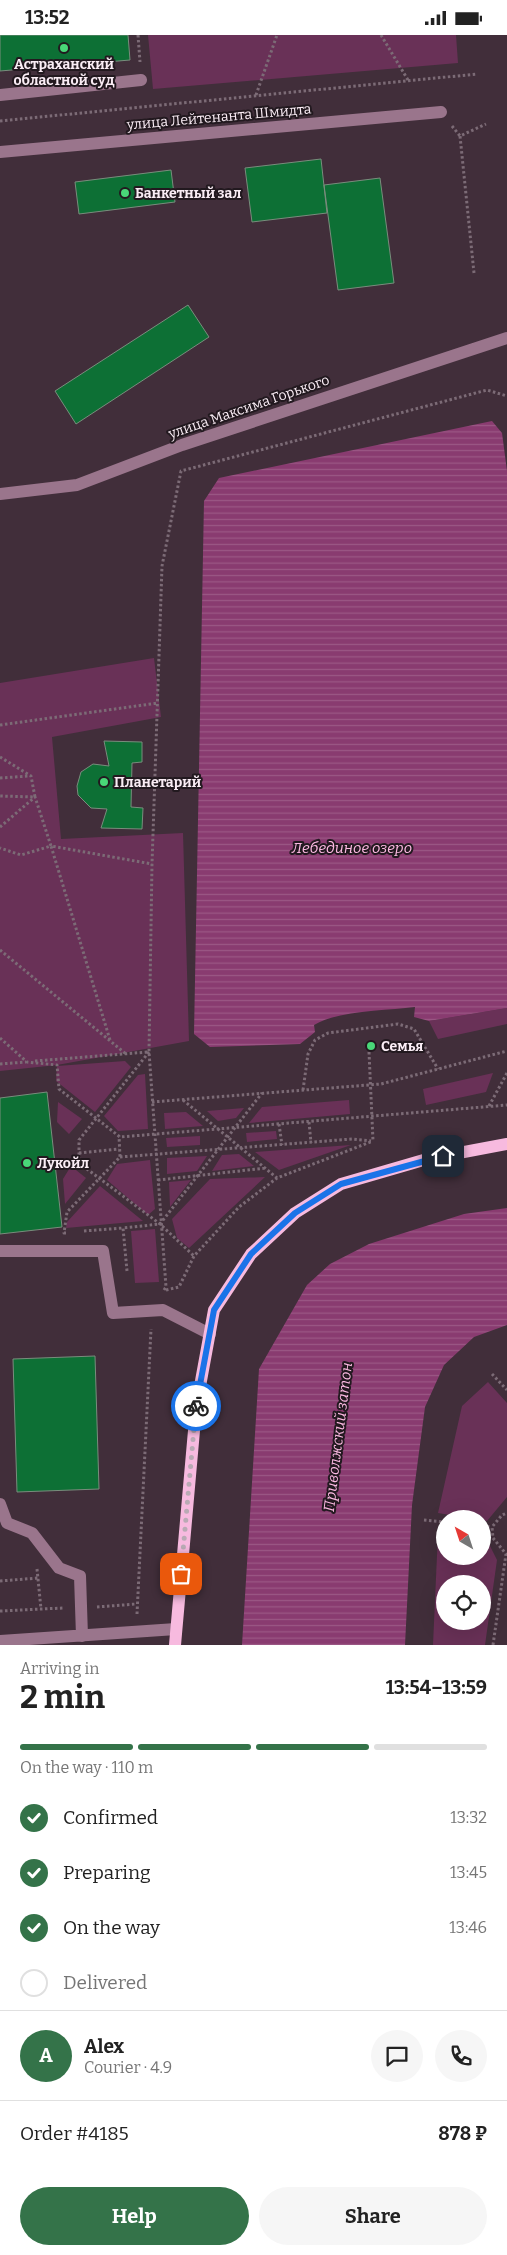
<!DOCTYPE html>
<meta charset="utf-8">
<style>
body{margin:0;font-family:Bitter,serif;background:#f6f6f6;color:#222;height:100vh;display:flex;flex-direction:column;font-size:19px;white-space:nowrap}
*{box-sizing:border-box;margin:0}
p{font-size:16px;color:#767676}
.icon{flex:none;width:28px;height:28px;fill:none;stroke:currentColor;stroke-width:2;stroke-linecap:round;stroke-linejoin:round}
.map{position:relative;height:1610px;overflow:hidden}
.sheet{display:flex;flex-direction:column;background:#fff;flex:1}
.sheet>*{flex:none}
.needle{width:32px;rotate:321deg}
.buttons{position:absolute;left:436px;top:1475px;display:grid;gap:10px}
.buttons a{display:grid;place-items:center;width:55px;height:55px;border-radius:50%;background:#fff;box-shadow:0 5px 20px #0002;font-size:25px}
.pin{position:absolute;display:grid;place-items:center;width:42px;height:42px;color:#fff;margin:-21px;border-radius:10px;box-shadow:0 2px 8px #0006}
.courier{position:absolute;display:grid;place-items:center;width:50px;height:50px;margin:-25px;border:4px solid #1a73e8;border-radius:50%;background:#fff;color:#222;box-shadow:0 1px 6px #0007}
.headline em{font-style:normal;font-weight:700}
.headline div{display:flex;flex-direction:column-reverse}
.headline{display:flex;align-items:center;justify-content:space-between;height:85px;padding:0 20px}
h1{font-size:32px;font-weight:700;line-height:38px}
.bar{display:grid;grid-template-columns:repeat(4,1fr);gap:8px 5px;align-content:center;height:60px;padding:0 20px}
.bar i{height:6px;border-radius:4px;background:#e0e0e0}
.bar .active{background:#347349}
.bar p{grid-column:span 4}
.line{display:flex;align-items:center;gap:12px;padding:0 20px;border-top:1px solid #e0e0e0}
.line div{flex:1}
.round{display:grid;place-items:center;flex:none;width:52px;height:52px;border-radius:26px;background:#f6f6f6}
ol{padding:0 20px;list-style:none}
li{display:flex;align-items:center;gap:15px;height:55px}
li p{margin-inline-start:auto}
li .icon{padding:5px;border-radius:50%;background:#347349;color:#fff;stroke-width:4}
li:last-child{color:#767676}
li i{width:28px;height:28px;border:2px solid #e0e0e0;border-radius:50%}
.action{display:flex;gap:10px;margin-top:auto;padding:10px 20px}
.action a{flex:1;height:58px;border-radius:30px;background:#347349;color:#fff;font-size:20px;font-weight:700;line-height:58px;text-align:center}
.action a+a{background:#f6f6f6;color:#222}
.status{display:flex;justify-content:space-between;align-items:center;height:35px;padding:0 25px;background:#fff;direction:ltr}
.status svg{height:14px;fill:currentColor}
.map>svg:first-child{display:block}
</style>
<div class="status"><b>13:52</b><svg viewBox="0 0 49 12"><path d="M0 12V9h3v3zM5 12V6h3v6zM10 12V3h3v9zM15 12V0h3v12zM26 1h20v11H26zM47 4h2v5h-2z"/></svg></div>
<div class="map">
<svg width="507" height="1610" viewBox="0 0 507 1610">
<defs>
<pattern id="water-rules" width="6" height="5" patternUnits="userSpaceOnUse" patternTransform="scale(1.25)"><rect width="6" height="5" fill="#893b70"/><path d="M0 2.5h6" fill="none" stroke="#9b5885"/></pattern>
</defs>
<rect width="100%" height="100%" fill="#412e3a"/>
<!-- green -->
<path fill="#693157" fill-rule="evenodd" d="M148,0H456L458,28L153,54Z
M154,623L161,682L52,702L61,804L183,798L189,1006L57,1030L0,1036V648Z
M507,973V989L438,1004L429,986Z
M125,1026L131,1032L95,1077L56,1046L57,1031Z
M493,1038L486,1057L426,1070L423,1054Z
M145,1039L148,1094L118,1096L104,1081L138,1040Z
M349,1065L350,1079L249,1088L262,1072Z
M58,1067L82,1084L69,1099L57,1087Z
M244,1073L236,1083L218,1086L207,1076Z
M186,1077L203,1091L165,1094L164,1078Z
M276,1096L277,1104L247,1107L246,1098Z
M200,1101V1110L167,1112L166,1103Z
M351,1110L279,1135L255,1117Z
M239,1119L254,1131L212,1136L222,1120Z
M207,1121L197,1136L167,1139V1123Z
M150,1125L155,1174L148,1180L107,1145L117,1129Z
M71,1131L86,1143L65,1169L63,1144Z
M265,1142L189,1213L177,1203L172,1184L210,1144Z
M191,1145L170,1172L169,1147Z
M100,1151L143,1186L66,1193L67,1187Z
M155,1194L159,1247L135,1248L131,1196Z
M488,1347L507,1368V1462L487,1486L438,1478L462,1371Z
M438,1498L445,1499V1521H482L483,1501H485L497,1525L485,1610H433ZM445,1549H482V1586H445Z"/>
<!-- water -->
<path fill="url(#water-rules)" d="M492,386L502,398L507,436V973L429,986L414,982L415,972C385,976 339,975 314,990L315,997L300,1009L210,1012L194,999L204,466L219,443Z
M507,1173V1290L474,1302L444,1330L425,1372L412,1470L405,1610H242L259,1334L307,1250L330,1229L369,1209L464,1179Z"/>
<!-- building -->
<path fill="#0d7035" stroke="#798d7d" d="M0,0H128L130,25L0,36Z
M321,124L327,178L252,187L245,133Z
M171,135L175,167L79,179L75,147Z
M380,143L394,248L338,255L324,150Z
M188,270L209,302L76,389L55,356Z
M104,706L142,707V727L132,728L131,772L143,773L142,794L101,793L107,774L91,773L78,760L77,751L81,737L93,729L109,731Z
M47,1057L62,1192L0,1199V1063Z
M95,1321L99,1454L17,1457L13,1324Z"/>
<g fill="none" stroke-linecap="round" stroke-linejoin="round">
<!-- path -->
<path stroke="#7c6b76" stroke-width="3" stroke-dasharray="2.5 2.5" stroke-linecap="butt" d="M138,0L140,27
M381,0L408,45
M256,60L277,0
M0,86L477,39
M452,91L460,101
M474,238L460,101L486,89
M0,690L158,668
M0,722L31,741L35,762L0,761
M0,743L29,741
M0,792L35,762L51,811L21,820L0,813
M0,915L126,1019
M0,1003L27,1027L57,1030L59,1054L120,1102L507,1070
M110,1005L51,811L152,829
M149,1017L79,1105V1128L160,1189L194,1221
M369,1017L373,1106
M35,1026L148,1017
M0,1029L26,1027
M303,1055L308,1019L315,1005L328,998L398,989L414,994L438,1034
M183,1065L277,1143
M152,1067L381,1049L507,1016
M489,1071L507,1038
M309,1087L311,1108
M279,1089L282,1110
M79,1118L119,1114
M120,1122L352,1104L371,1106
M158,1145L266,1133
M84,1196L123,1193
M66,1198H64L67,1177L120,1122L119,1101
M127,1236L123,1193L160,1189L262,1058
M164,1255L166,1252L149,1017L152,829L162,531L181,436L487,355L507,361
M166,1255L179,1252L194,1221L239,1172L277,1143L373,1106
M492,1339L507,1355
M424,1485L445,1487
M482,1491L492,1492
M37,1534L41,1574
M0,1546L38,1543
M97,1572L136,1569
M0,1576L63,1573
M137,1579L151,1294
M493,1610L506,1519L493,1503L492,1492L502,1480L507,1478"/>
<!-- minor -->
<path stroke="#9a758c" stroke-width="12" d="M0,60L141,45
M0,117L441,77
M0,459L77,450L182,410L507,303
M0,1216H103L113,1278L163,1275L210,1299
M0,1469L7,1488L32,1498L59,1533L80,1541L82,1601
M0,1606L176,1594"/>
<!-- major -->
<path stroke="#f7badf" stroke-width="12" d="M175,1610L196,1373L214,1275L251,1219L295,1178L341,1149L427,1124L507,1109"/>
</g>
<g fill="none" stroke-linecap="round" stroke-linejoin="round">
<!-- done -->
<path stroke="#b9aab4" stroke-width="5" stroke-dasharray="0 9" d="M181,1539L196,1371"/>
<!-- route -->
<path stroke="#1a73e8" stroke-width="6" d="M196,1371L214,1275L251,1219L295,1178L341,1149L443,1121"/>
</g>
<!-- markers -->
<g fill="#49d778" stroke="#22191f" stroke-width="2">
<circle cx="64" cy="13" r="5"/>
<circle cx="125" cy="158" r="5"/>
<circle cx="104" cy="747" r="5"/>
<circle cx="371" cy="1011" r="5"/>
<circle cx="27" cy="1128" r="5"/>
</g>
<g text-anchor="middle" dominant-baseline="central" stroke-width="4" stroke-linejoin="round" paint-order="stroke">
<!-- poi labels -->
<g font-size="14" font-weight="bold" fill="#faedf5" stroke="#22191f" text-anchor="start">
<text x="64" y="29" text-anchor="middle">Астраханский<tspan x="64" dy="16">областной суд</tspan></text>
<text x="135" y="158">Банкетный зал</text>
<text x="114" y="747">Планетарий</text>
<text x="381" y="1011">Семья</text>
<text x="37" y="1128">Лукойл</text>
</g>
<!-- street labels -->
<g font-size="14" fill="#faedf5" stroke="#22191f">
<text transform="translate(219 82) rotate(-5)">улица Лейтенанта Шмидта</text>
<text transform="translate(249 372) rotate(-19)">улица Максима Горького</text>
</g>
<!-- water labels -->
<g font-size="15" font-style="italic" fill="#fdbae3" stroke="#22191f">
<text x="352" y="813">Лебединое озеро</text>
<text transform="translate(338 1402) rotate(-83)">Приволжский затон</text>
</g>
</g>
</svg>
<div class="buttons">
<a><svg class="needle" viewBox="-14 -14 28 28"><path d="M0-13l5 13h-10z" fill="#e53935"/><path d="M0 13l5-13h-10z" fill="#767676"/></svg></a>
<a><svg class="icon" aria-label="locate" viewBox="0 0 24 24"><circle cx="12" cy="12" r="6"/><path d="M12 2v4M12 18v4M2 12h4M18 12h4"/></svg></a>
</div>
<div class="pin" style="left:181px;top:1539px;background:#ea580c"><svg class="icon" aria-label="bag" viewBox="0 0 24 24"><path d="M5 8h14l-1 12H6zM9 8a3 3 0 0 1 6 0"/></svg></div>
<div class="pin" style="left:443px;top:1121px;background:#1f2937"><svg class="icon" aria-label="home" viewBox="0 0 24 24"><path d="M3 11l9-7 9 7M6 9v11h12V9"/></svg></div>
<div class="courier" style="left:196px;top:1371px"><svg class="icon" aria-label="bike" viewBox="0 0 24 24"><circle cx="6" cy="16" r="4"/><circle cx="18" cy="16" r="4"/><path d="M6 16l4-8h5l3 8M10 8l3 8H6M13 5h3"/></svg></div>
</div>
<section class="sheet">
<div class="headline"><div><h1>2 min</h1><p>Arriving in</p></div><em>13:54–13:59</em></div>
<div class="bar"><i class="active"></i><i class="active"></i><i class="active"></i><i></i><p>On the way · 110 m</p></div>
<ol>
<li><svg class="icon" aria-label="check" viewBox="0 0 24 24"><path d="M5 12l5 5 9-10"/></svg>Confirmed<p>13:32</p></li>
<li><svg class="icon" aria-label="check" viewBox="0 0 24 24"><path d="M5 12l5 5 9-10"/></svg>Preparing<p>13:45</p></li>
<li><svg class="icon" aria-label="check" viewBox="0 0 24 24"><path d="M5 12l5 5 9-10"/></svg>On the way<p>13:46</p></li>
<li><i></i>Delivered</li>
</ol>
<div class="line" style="height:90px"><b class="round" style="background:#347349;color:#fff">A</b><div><b>Alex</b><p>Courier · 4.9</p></div><a class="round"><svg class="icon" aria-label="chat" viewBox="0 0 24 24"><path d="M4 5h16v11H9l-5 4z"/></svg></a><a class="round"><svg class="icon" aria-label="phone" viewBox="0 0 24 24"><path d="M5 4h4l2 5-3 2q2 4 5 5l2-3 5 2v4C11 20 4 13 5 4z"/></svg></a></div>
<div class="line" style="height:65px"><div>Order #4185</div><b>878 ₽</b></div>
<div class="action"><a>Help</a><a>Share</a></div>
</section>
